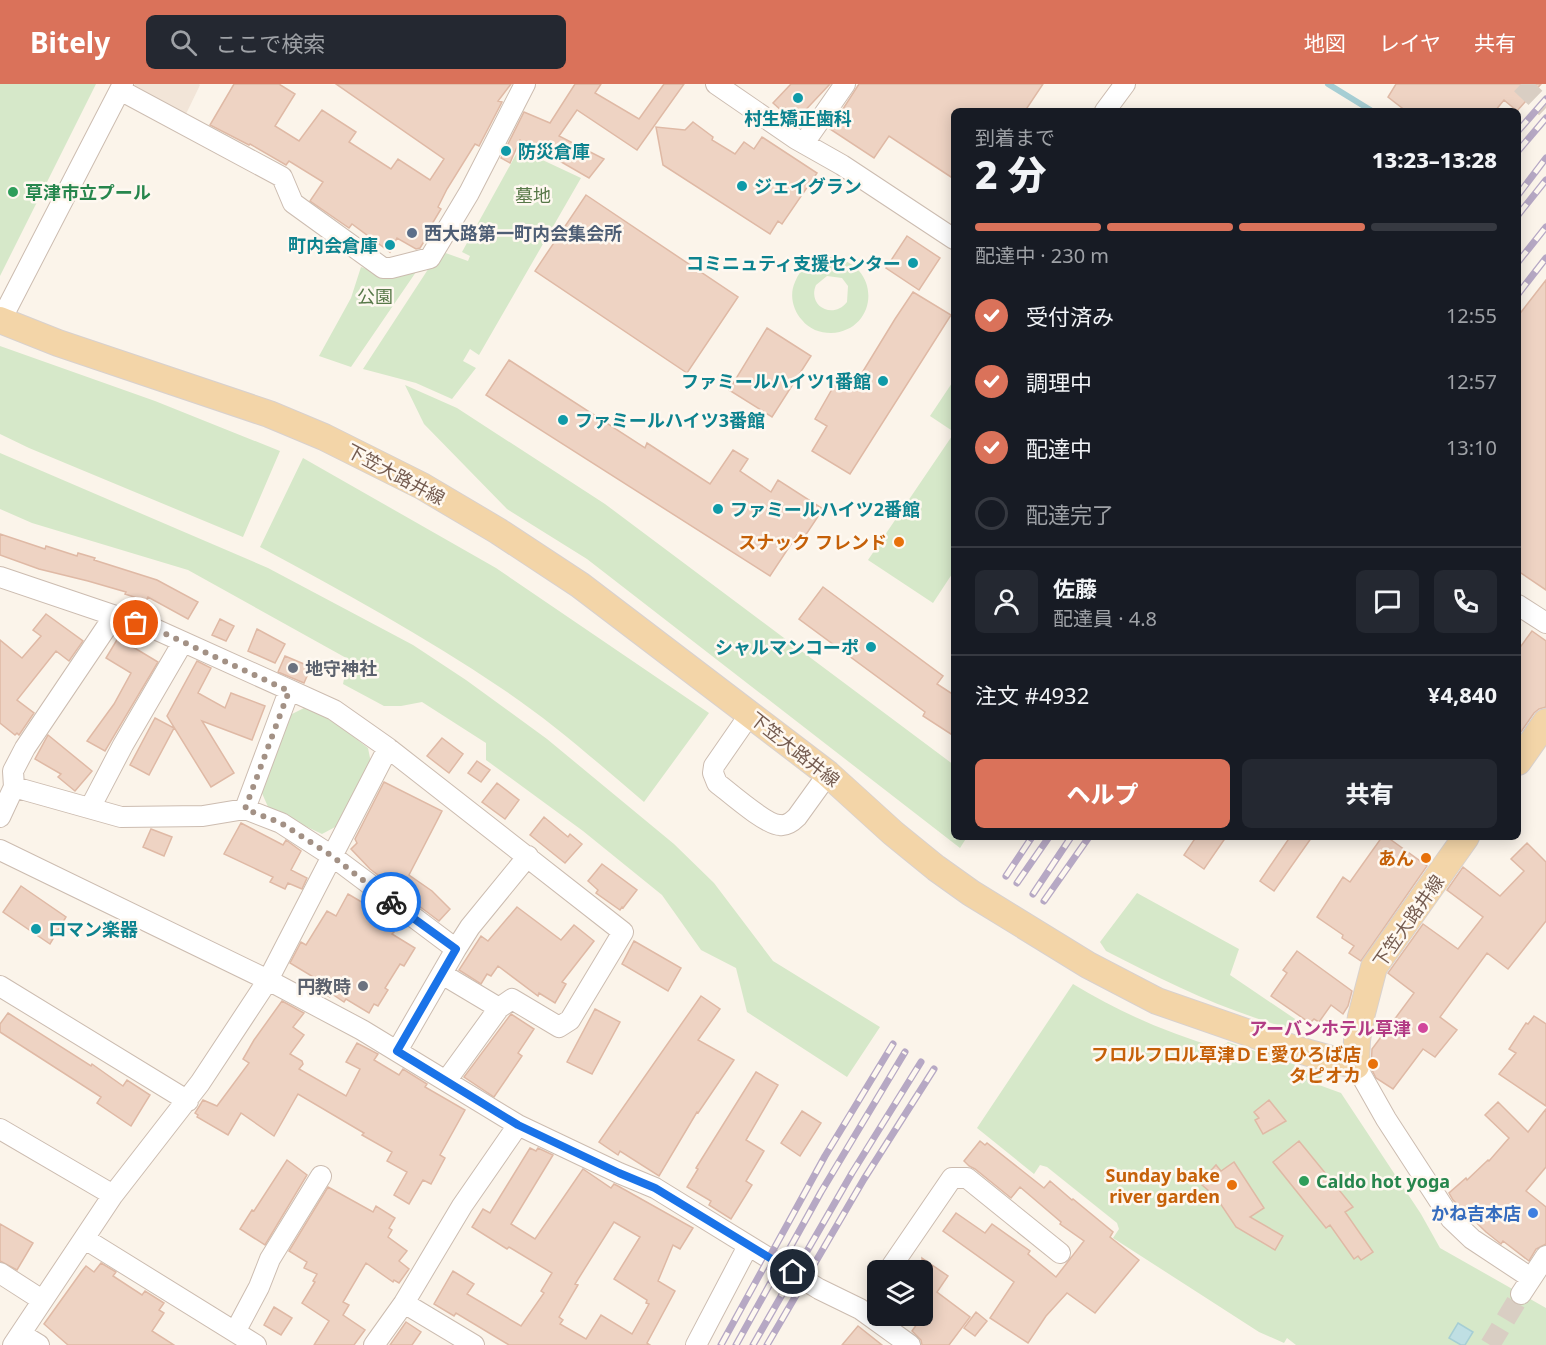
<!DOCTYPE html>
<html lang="ja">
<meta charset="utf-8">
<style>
body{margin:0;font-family:"Noto Sans","Noto Sans JP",sans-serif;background:#242831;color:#f1f3f6;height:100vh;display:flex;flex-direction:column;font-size:22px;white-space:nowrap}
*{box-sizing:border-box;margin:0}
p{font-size:20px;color:#9ea1a6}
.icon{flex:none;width:33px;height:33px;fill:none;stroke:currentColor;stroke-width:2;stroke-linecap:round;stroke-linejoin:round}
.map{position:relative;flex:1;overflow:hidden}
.panel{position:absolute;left:951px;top:24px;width:570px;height:732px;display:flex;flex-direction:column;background:#171b24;border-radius:9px;box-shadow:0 3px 15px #0003}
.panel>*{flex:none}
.controls{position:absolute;left:867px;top:1176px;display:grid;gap:12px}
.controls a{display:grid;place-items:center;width:66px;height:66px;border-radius:9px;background:#171b24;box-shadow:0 3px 15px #0003;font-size:30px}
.pin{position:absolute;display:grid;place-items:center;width:51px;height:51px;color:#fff;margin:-26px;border:3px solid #fff;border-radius:50%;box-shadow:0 2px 6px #0007}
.courier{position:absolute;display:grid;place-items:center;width:60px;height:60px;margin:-30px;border:4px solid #1a73e8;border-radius:50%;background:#fff;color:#222;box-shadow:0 2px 8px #0007}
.headline em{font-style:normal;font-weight:800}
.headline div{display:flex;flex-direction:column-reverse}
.headline{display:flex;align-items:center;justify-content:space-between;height:102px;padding:0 24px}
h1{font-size:39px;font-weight:800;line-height:45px}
.bar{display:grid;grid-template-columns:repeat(4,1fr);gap:9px 6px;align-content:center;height:72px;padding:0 24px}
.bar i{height:8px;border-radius:4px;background:#363941}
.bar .current{background:#da725a}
.bar p{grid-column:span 4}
.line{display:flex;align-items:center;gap:15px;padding:0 24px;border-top:2px solid #363941}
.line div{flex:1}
.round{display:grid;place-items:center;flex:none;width:63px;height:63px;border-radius:9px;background:#242831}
ol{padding:0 24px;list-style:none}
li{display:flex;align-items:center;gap:18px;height:66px}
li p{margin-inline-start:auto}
li .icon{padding:6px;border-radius:50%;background:#da725a;color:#fff;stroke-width:4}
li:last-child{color:#9ea1a6}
li i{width:33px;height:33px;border:3px solid #363941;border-radius:50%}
.button{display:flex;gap:12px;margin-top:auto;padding:12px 24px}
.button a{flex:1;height:69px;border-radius:9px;background:#da725a;color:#fff;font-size:24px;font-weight:800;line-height:69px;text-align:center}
.button a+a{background:#242831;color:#f1f3f6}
header{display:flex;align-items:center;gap:36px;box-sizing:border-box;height:84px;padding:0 30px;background:#da725a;color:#fff}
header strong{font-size:28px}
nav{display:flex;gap:33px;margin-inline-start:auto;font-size:21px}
.search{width:420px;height:54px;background:#242831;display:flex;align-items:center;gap:15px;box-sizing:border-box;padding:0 21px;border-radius:9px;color:#9ea1a6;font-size:22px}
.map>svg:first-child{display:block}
</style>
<header>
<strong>Bitely</strong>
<div class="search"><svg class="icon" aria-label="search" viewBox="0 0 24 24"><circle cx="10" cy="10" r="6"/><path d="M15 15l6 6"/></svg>ここで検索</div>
<nav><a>地図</a><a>レイヤ</a><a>共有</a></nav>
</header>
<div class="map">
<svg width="1546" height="1261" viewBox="0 0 1546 1261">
<rect width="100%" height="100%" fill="#fbf4ea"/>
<!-- residential -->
<path fill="#f2e5d8" d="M135,0H199L200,1L186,30L133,3Z"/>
<!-- green -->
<path fill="#d6e8c9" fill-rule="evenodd" d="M0,0H96L0,192Z
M519,65L581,94L479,271L470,265L463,277L476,284L452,315L416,299L363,285L440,167L468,177L470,172L462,168Z
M830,173C883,179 879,247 831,249C820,249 809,245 802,236C793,226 789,211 795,198C801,182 813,175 830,173ZM827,192L842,194L848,202L847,218C833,236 807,222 816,201Z
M361,183L386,192L416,188L351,283L319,272L351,214Z
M0,262L155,317L280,367L243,453L29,364L0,350Z
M954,296V348L930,332Z
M405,301L457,324L605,420L954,681V753H967L960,764L587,475L507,425L424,340Z
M952,352L954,354V487L933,519L868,476Z
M0,369L268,484L413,561L466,596L547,655L674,760L714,799L773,877L880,943L847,993L747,928L736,884L701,866L662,811L583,747L486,676V659L422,618L401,622H384L343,600L348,575L188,486L32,439L0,425Z
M303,374L496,484L709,629L644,718C598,679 551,637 501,604C424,552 342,507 260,463Z
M306,623L328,633L368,664L371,679L337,742L322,750L269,725L261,707L290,631Z
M1137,809L1239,865L1230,891L1301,939L1300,947C1231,930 1168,899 1106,867L1100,858Z
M1073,900C1119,928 1167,949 1219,964L1228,958L1323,990L1319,1001L1341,1009L1421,1130L1440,1164L1546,1224V1261H1296L1287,1254L1284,1259L1259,1248L1113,1154L1119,1145L1117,1139L1047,1083L1040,1081L1034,1090L977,1044Z"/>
<!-- water -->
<path fill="#bfdfe3" stroke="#a6ced4" stroke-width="1.5" d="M1458,1239L1473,1248L1465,1261H1461L1449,1254Z"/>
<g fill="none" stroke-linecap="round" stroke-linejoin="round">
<!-- stream -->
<path stroke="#a6ced4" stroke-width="6" d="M1328,0L1372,27"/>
</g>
<!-- building -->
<path fill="#eed3c3" stroke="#dfb9a5" stroke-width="1.5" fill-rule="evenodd" d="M234,0H279L295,10L275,42L299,57L322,26L356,48L349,58L391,85L398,75L430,96L444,75L336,0H511L498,17L502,18L479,62L475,60L447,105L438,123L441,125L429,145L431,146L420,164L416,165L397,154L390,168L352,140L349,144L310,117L323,98L289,77L286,81L250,60L249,61L210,41Z
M575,0H601L595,9L639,35L664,0H684L637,66L577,26L559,52L604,75L589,94L532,61L531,63L520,56L510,79L501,74L524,28L550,39Z
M791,0H830L797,35L792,31L790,34L773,19Z
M859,0H1043L1025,27H954V95L889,52L874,74L830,45Z
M1396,0H1541L1517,27L1504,16L1495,27H1406L1388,13Z
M693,38L713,53L712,56L735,70L744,58L754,65L762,53L817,89L782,140L778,137L770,150L663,81L656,43L685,46Z
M586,111L738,213L687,289L535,187Z
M907,152L940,174L919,206L886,184Z
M1546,196V506L1518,487V232Z
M913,208L951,231L850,390L812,367L827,342L815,335L839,293L854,302L895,235Z
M767,244L811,272L772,333L729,306Z
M509,276L645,364L647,359L710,400L733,366L748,375L740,387L771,408L778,396L823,425L803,455L797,451L770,492L486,311Z
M0,450L45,465L46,462L77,472L78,469L95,474L94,476L157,496L198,518L188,535L148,513L146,517L125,510L126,508L88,497L39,485L0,471Z
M823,503L943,592L937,600L954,611V652L923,632L925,628L799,535Z
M46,530L83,557L69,577L56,567L17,616L34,629L19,651L17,649L15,651L0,639V556L22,574L41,552L33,546Z
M220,535L234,542L226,557L212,551Z
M257,545L285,560L275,579L248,567Z
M1532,547L1546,557V623L1539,625L1534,629L1518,652V566Z
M118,554L158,578L105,667L87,657L114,620L131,589L106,574Z
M285,572L311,583L304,599L278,588Z
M197,577L211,584L198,609L225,624L231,609L265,622L252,656L202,637L234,689L211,703L167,632Z
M155,634L174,644L149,691L130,681Z
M48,651L92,687L75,707L58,693L61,690L35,675Z
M442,654L463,670L449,689L427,672Z
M477,677L490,686L481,698L468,689Z
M384,698L442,727L409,791L432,807L450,825L439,837L370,785L351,765L357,759L355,755Z
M497,699L519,716L505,735L482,718Z
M544,733L568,753L570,750L582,760L565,779L530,751Z
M241,739L283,761L286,756L301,767L291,786L307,794L302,805L288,799L285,805L270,798L273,793L224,770Z
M151,745L172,753L164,772L143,763Z
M1196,753H1226L1204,785L1184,771Z
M1290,753H1312L1274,807L1260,797Z
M1382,753H1387L1427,782L1361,877L1349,869L1354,862L1342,854L1343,851L1317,833L1343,793L1350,798Z
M1527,759L1546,778V837L1508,885L1487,869L1440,933L1457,946L1435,973L1423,965L1393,1005L1376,994L1371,984L1372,965L1381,953L1383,954L1394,936L1414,909L1388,889L1423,840L1458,865L1483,833L1447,806L1463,783L1500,812L1524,787L1511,775Z
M602,780L637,806L623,824L622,823L620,826L596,809L598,806L588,797Z
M21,802L66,833L50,860L3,828Z
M348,810L372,824L368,831L394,848L392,850L415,864L404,882L400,880L385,904L388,906L378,922L374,920L369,929L346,915L344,918L332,910L330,913L310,901L315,894L290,879L301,858L306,861L327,827L336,832Z
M517,823L561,856L574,841L594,857L562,898L566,900L555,919L539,909L538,912L498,882L491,892L487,890L481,900L459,886L481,852L488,857Z
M634,857L681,884L668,907L622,880Z
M1297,867L1352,907L1348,922L1343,930L1331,921L1319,938L1314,935L1310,939L1271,912L1287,889L1283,886Z
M701,912L720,925L698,956L734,976L698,1029L697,1028L659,1092L620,1067L618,1071L599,1058Z
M282,917L304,929L293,943L304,951L290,970L302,977L303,980L299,985L346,1012L360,985L346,978L357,959L378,970L374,976L399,991L403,985L427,1000L425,1003L465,1026L440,1071L445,1074L431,1100L423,1096L409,1120L394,1111L407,1088L387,1077L392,1068L362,1051L364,1049L298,1010L274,1052L241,1029L228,1051L197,1033L198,1031L195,1029L203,1016L217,1022L249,979L243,975L254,956Z
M595,925L620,938L592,990L567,978Z
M8,929L91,982L92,980L123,1002L127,996L150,1011L131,1042L97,1019L101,1013L0,948V940Z
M511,930L534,945L518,969L522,972L494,1013L464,993Z
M1534,932L1546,940V1022L1499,990L1516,969L1509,965L1526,939L1528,940Z
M756,988L778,1001L746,1056L764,1067L746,1097L752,1101L731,1135L709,1121L711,1117L687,1103L698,1085L696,1084Z
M1269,1016L1286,1037L1263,1050L1255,1036L1259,1034L1254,1028Z
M1498,1018L1528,1048L1546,1025V1083L1526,1107L1546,1123V1160L1536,1165L1529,1177L1503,1157L1501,1160L1486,1148L1453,1116L1449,1109L1466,1094L1467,1096L1488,1076L1489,1077L1509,1054L1485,1031Z
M802,1027L821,1039L800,1072L781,1059Z
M980,1057L985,1061L987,1059L1044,1104L1050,1097L1072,1116L1073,1115L1113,1148L1110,1153L1139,1176L1095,1229L1067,1209L1046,1232L1028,1259L990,1234L1014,1198L943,1147L956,1129L985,1149L992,1140L1030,1167L1028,1170L1056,1193L1084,1157L1060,1140L1061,1138L1020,1103L1011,1114L975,1085L969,1082L964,1077Z
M1299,1057L1353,1123L1345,1128L1373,1168L1361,1176L1358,1172L1354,1175L1330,1141L1326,1144L1273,1078Z
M530,1064L536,1067L538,1064L553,1071L511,1140L535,1155L583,1085L611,1104L614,1100L618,1102L693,1144L680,1165L673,1161L658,1197L675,1207L647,1259L650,1261H509L456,1229L454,1232L434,1220L453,1187L474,1200L467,1210L521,1242L544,1209L541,1207L552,1189L509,1163L507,1165L472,1143L483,1125L490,1129ZM614,1138L640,1153L614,1195L647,1216L646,1219L649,1220L632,1250L601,1231L586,1255L560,1240L563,1236L559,1233L578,1201L575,1200Z
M287,1076L307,1091L265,1161L240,1145L252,1126L254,1127Z
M1234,1078L1264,1124L1250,1133L1283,1152L1275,1166L1236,1143L1216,1113L1202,1101L1206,1097L1203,1095L1216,1081L1221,1087Z
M328,1103L373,1128L376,1122L395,1134L389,1144L392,1146L388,1153L407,1167L399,1177L409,1185L399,1199L394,1196L393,1198L366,1179L343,1218L349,1221L343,1231L365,1246L354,1261H314L329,1237L302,1219L315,1198L313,1197L317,1190L304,1184L307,1178L289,1167Z
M0,1140L33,1159L17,1186L0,1177Z
M922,1174L948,1192L937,1208L970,1233L949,1261H922L921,1256L912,1247L922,1233Z
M101,1179L116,1188L113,1192L142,1211L145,1207L164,1219L159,1226L164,1229L152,1247L174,1261H68L44,1240L82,1187L86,1182L94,1188Z
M274,1223L292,1234L281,1251L264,1241Z
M976,1228L987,1237L975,1252L964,1244Z
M406,1238L421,1248L412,1261H390Z
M858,1242L882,1261H842Z"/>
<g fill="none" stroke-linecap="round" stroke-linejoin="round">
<!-- minor-tunnel -->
<path stroke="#d9cec3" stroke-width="20" stroke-dasharray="20 10" stroke-linecap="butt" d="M1521,0L1546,24
M1490,1261L1521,1210"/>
<!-- minor casing -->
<g stroke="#ccbcb0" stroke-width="22">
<path id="minor" d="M716,0L796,55L842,81L954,155
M120,6L282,93L293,119L383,184H391L430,174L469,109L525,0
M1105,27L1125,0
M804,59L845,0
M1,236L123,0
M0,493L157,546L334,626L388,664L623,848L570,936L559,943L512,915L499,924L442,890
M1518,521L1546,539
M750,630L714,682L713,689L717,699C730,709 766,741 780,741C787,742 792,738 797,733L828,690
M14,703L121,733L203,732L245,725L281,739L332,772L456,865
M90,724L123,661L183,558
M245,725L289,607
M0,733L14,703L13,687L25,664L114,532
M0,766L268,896L362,946L518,1041L619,1089L655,1104L819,1205L860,1225L910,1261
M0,902L188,1017
M397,967L456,865L470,843L528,772
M1356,982L1386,1035L1451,1135L1472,1155L1531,1194
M446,997L499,924
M0,1045L113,1111
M85,1155L256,1261
M889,1186L952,1094H967L1060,1169
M0,1189L42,1216
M1521,1210L1546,1172
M404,1219L474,1261
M235,1248L259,1203L270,1175L321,1092
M21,1250L39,1261
M13,1261L113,1111L200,999L268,896L388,664
M374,1261L404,1219L462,1122L518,1041
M696,1261L748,1162"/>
</g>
<!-- major casing -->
<g stroke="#d8d1ce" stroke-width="28">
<path id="major" d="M0,236L58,259L269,330L324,353L422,402L498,447L580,501L828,690L893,749L936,784L971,809L1088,881L1157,917L1295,965L1356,982L1357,956L1361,933L1374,883L1466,753
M1518,678L1546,638"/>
</g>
<!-- minor -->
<use href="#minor" stroke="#fff" stroke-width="20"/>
<!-- major -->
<use href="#major" stroke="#f3d5a8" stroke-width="26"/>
<!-- rail casing -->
<g stroke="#b6a8c4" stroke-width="7">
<path id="rail" d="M1518,47L1546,15
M1518,67L1546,34
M1518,111L1546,74
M1518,131L1546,96
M1518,178L1546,143
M1518,210L1546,174
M1006,792L1032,753
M1017,799L1049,753
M1033,810L1071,753
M1044,817L1089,753
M721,1261L825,1072L893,960
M736,1261L821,1108L905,968
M753,1261L852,1089L921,978
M767,1261L864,1095L934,985"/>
</g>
<!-- rail -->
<use href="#rail" stroke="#fef8f0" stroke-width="4.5" stroke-dasharray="14" stroke-linecap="butt"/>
</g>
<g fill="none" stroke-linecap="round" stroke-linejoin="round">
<!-- done -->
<path stroke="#a39185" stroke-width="6" stroke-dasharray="0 10.8" d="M136,539L157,546L289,607L245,725L281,739L332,772L391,818"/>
<!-- route -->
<path stroke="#1a73e8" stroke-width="8" d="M391,818L456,865L397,967L518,1041L619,1089L655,1104L793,1188"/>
</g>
<!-- markers -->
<g fill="#0f9aa8" stroke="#fef8f0" stroke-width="2">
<circle cx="798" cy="14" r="6"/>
<circle cx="506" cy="67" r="6"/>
<circle cx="742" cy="102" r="6"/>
<circle cx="390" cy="161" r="6"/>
<circle cx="913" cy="179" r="6"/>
<circle cx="883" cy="297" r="6"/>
<circle cx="563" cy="336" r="6"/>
<circle cx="718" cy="425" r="6"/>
<circle cx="871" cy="563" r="6"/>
<circle cx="36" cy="845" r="6"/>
</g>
<g fill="#2e9e5b" stroke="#fef8f0" stroke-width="2">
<circle cx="13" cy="108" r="6"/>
<circle cx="1304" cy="1097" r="6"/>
</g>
<circle fill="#5c6f8a" stroke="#fef8f0" stroke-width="2" cx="412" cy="149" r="6"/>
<g fill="#e8710a" stroke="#fef8f0" stroke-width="2">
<circle cx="899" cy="458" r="6"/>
<circle cx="1426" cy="774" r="6"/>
<circle cx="1373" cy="980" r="6"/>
<circle cx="1232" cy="1101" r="6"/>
</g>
<g fill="#6b7280" stroke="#fef8f0" stroke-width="2">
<circle cx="293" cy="584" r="6"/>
<circle cx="363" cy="902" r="6"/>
</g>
<circle fill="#d1479c" stroke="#fef8f0" stroke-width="2" cx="1423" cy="944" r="6"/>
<circle fill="#3f7fe0" stroke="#fef8f0" stroke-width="2" cx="1533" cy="1129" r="6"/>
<g text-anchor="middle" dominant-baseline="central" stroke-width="5" stroke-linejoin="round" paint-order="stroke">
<!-- culture labels -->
<g font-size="18" font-weight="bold" fill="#0d838f" stroke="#fef8f0" text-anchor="start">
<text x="798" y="34" text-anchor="middle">村生矯正歯科</text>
<text x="518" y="67">防災倉庫</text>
<text x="754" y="102">ジェイグラン</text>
<text x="378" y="161" text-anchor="end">町内会倉庫</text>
<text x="901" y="179" text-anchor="end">コミニュティ支援センター</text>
<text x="871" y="297" text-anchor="end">ファミールハイツ1番館</text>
<text x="575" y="336">ファミールハイツ3番館</text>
<text x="730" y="425">ファミールハイツ2番館</text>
<text x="859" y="563" text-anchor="end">シャルマンコーポ</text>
<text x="48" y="845">ロマン楽器</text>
</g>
<!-- leisure labels -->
<g font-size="18" font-weight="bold" fill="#27864d" stroke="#fef8f0" text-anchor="start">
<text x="25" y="108">草津市立プール</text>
<text x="1316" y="1097">Caldo hot yoga</text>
</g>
<!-- park labels -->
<g font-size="18" fill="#577848" stroke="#fef8f0">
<text x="533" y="111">墓地</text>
<text x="375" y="212">公園</text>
</g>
<!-- service labels -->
<g font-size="18" font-weight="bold" fill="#4e5e75" stroke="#fef8f0" text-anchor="start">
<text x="424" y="149">西大路第一町内会集会所</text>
</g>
<!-- street labels -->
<g font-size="18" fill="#745b4f" stroke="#fef8f0">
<text transform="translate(396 390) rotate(28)">下笠大路井線</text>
<text transform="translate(795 665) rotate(38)">下笠大路井線</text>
<text transform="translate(1408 837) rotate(-55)">下笠大路井線</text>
</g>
<!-- food labels -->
<g font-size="18" font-weight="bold" fill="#c56008" stroke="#fef8f0" text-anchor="end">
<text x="887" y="458">スナック フレンド</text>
<text x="1414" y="774">あん</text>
<text x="1361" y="970">フロルフロル草津ＤＥ愛ひろば店<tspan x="1361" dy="21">タピオカ</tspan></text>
<text x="1220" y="1091">Sunday bake<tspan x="1220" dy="21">river garden</tspan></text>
</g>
<!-- worship labels -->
<g font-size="18" font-weight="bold" fill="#5b616d" stroke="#fef8f0" text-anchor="start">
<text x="305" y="584">地守神社</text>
<text x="351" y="902" text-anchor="end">円教時</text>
</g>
<!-- hotel labels -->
<g font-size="18" font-weight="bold" fill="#b23c85" stroke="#fef8f0" text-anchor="end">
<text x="1411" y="944">アーバンホテル草津</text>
</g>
<!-- shop labels -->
<g font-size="18" font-weight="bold" fill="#366cbe" stroke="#fef8f0" text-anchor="end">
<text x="1521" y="1129">かね吉本店</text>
</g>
</g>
</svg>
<div class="controls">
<a><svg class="icon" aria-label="layers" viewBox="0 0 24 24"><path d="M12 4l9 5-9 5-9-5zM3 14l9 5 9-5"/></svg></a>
</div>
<div class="pin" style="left:136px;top:539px;background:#ea580c"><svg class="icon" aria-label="bag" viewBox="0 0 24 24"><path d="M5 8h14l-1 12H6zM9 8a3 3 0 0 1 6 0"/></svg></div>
<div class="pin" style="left:793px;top:1188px;background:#1f2937"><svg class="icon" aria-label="home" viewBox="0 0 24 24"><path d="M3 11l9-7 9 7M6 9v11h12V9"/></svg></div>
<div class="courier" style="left:391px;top:818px"><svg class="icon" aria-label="bike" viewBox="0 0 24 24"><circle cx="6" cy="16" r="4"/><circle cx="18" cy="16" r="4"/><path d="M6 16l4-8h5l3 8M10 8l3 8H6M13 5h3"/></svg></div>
<section class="panel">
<div class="headline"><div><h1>2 分</h1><p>到着まで</p></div><em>13:23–13:28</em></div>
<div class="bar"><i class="current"></i><i class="current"></i><i class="current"></i><i></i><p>配達中 · 230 m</p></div>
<ol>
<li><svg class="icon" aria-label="check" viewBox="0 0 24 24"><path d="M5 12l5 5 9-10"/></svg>受付済み<p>12:55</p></li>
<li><svg class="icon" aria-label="check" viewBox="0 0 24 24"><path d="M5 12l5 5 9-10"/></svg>調理中<p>12:57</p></li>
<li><svg class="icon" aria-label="check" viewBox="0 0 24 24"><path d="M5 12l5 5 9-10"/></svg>配達中<p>13:10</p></li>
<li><i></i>配達完了</li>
</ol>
<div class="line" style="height:108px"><a class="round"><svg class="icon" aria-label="person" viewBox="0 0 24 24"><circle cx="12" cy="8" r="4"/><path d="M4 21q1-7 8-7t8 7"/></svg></a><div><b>佐藤</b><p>配達員 · 4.8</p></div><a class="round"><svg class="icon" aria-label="chat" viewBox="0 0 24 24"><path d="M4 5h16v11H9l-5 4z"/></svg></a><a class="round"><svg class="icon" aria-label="phone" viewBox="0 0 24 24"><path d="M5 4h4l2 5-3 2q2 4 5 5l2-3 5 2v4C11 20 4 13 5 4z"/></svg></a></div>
<div class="line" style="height:78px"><div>注文 #4932</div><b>¥4,840</b></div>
<div class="button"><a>ヘルプ</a><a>共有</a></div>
</section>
</div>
